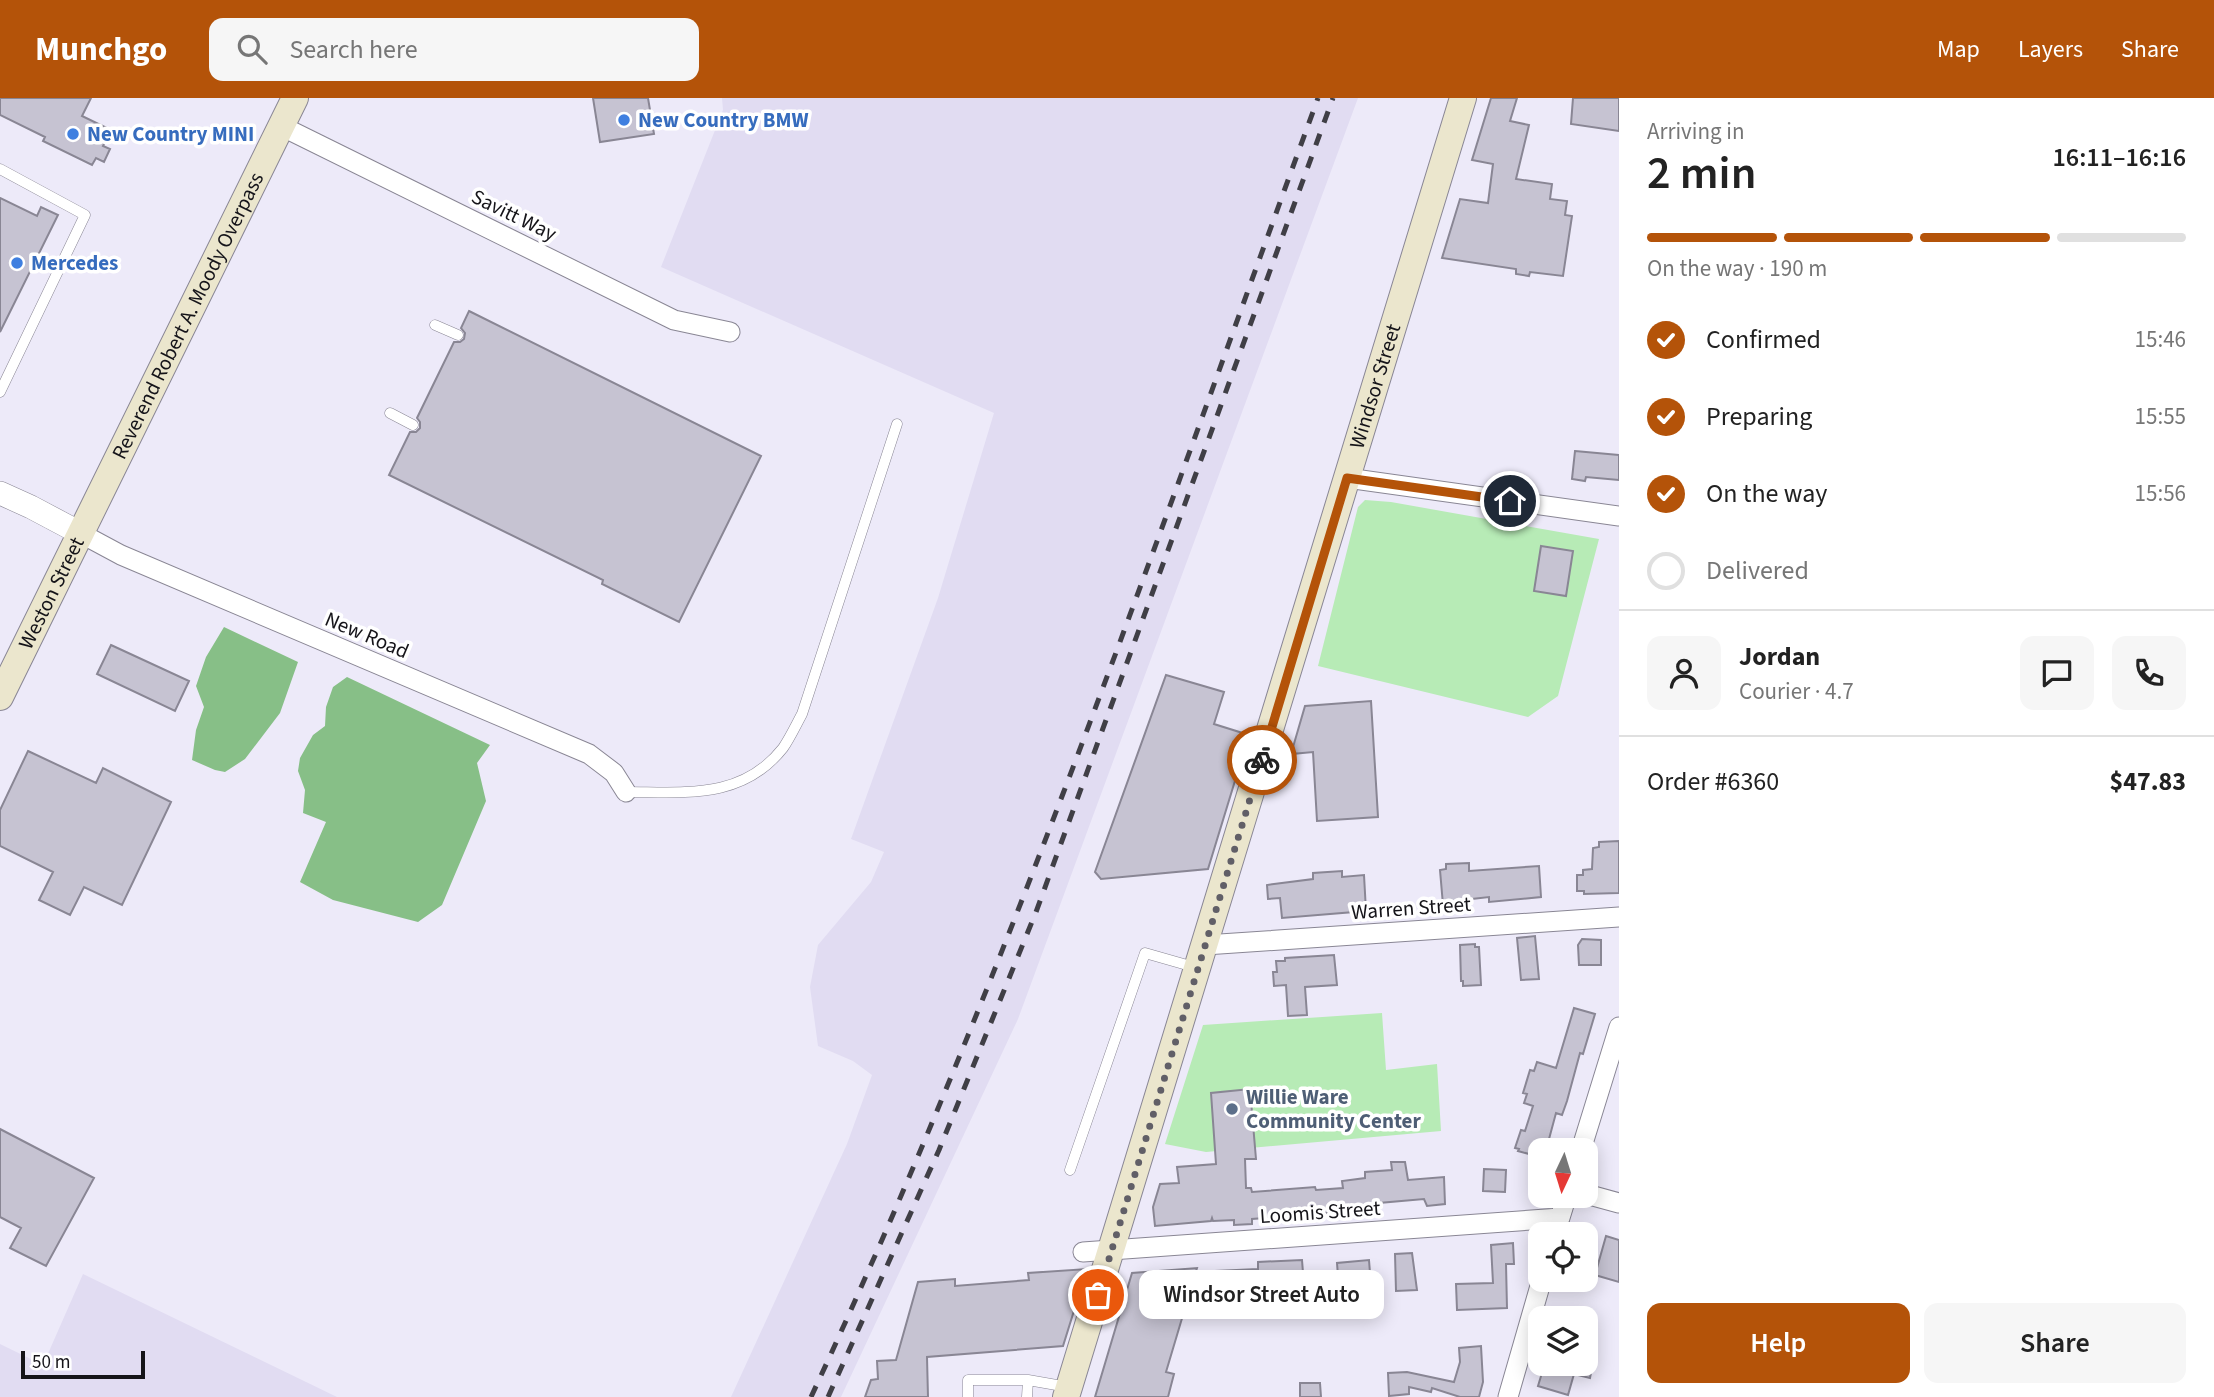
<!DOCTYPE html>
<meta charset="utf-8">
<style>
body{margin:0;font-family:"Source Sans 3",sans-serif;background:#f6f6f6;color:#222;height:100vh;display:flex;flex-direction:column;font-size:26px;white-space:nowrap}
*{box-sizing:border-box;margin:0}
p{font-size:23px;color:#767676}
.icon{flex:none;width:38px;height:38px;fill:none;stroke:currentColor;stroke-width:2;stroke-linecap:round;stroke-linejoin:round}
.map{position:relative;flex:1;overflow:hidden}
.drawer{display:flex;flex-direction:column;background:#fff;width:595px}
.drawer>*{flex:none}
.needle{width:46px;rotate:184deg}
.controls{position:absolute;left:1528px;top:1040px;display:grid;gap:14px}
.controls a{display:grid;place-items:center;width:70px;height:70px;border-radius:14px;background:#fff;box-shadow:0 4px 18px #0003;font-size:35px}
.scale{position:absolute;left:21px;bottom:18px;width:124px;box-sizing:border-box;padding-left:7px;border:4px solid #151419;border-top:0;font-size:19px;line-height:24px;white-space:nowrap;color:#151419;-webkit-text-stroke:5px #fff;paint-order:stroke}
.pin{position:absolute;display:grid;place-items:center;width:60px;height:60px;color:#fff;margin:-30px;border:4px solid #fff;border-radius:50%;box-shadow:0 2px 7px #0007}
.courier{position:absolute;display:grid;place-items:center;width:70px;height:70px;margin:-35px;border:5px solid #b45309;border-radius:50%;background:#fff;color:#222;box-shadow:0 2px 9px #0007}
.bubble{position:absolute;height:49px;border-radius:14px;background:#fff;box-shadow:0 4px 18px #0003;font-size:23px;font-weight:600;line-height:49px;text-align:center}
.headline em{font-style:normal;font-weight:600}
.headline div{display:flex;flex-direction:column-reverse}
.headline{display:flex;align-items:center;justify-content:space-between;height:119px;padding:0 28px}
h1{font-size:46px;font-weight:600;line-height:52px}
.bar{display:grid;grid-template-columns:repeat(4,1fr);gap:10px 7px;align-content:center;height:84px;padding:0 28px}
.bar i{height:9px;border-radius:5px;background:#e0e0e0}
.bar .selected{background:#b45309}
.bar p{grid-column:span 4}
.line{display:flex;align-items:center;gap:18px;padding:0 28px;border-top:2px solid #e0e0e0}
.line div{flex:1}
.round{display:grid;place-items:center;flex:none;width:74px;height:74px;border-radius:14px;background:#f6f6f6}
ol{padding:0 28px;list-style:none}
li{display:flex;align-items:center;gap:21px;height:77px}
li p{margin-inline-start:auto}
li .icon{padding:7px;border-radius:50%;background:#b45309;color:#fff;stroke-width:4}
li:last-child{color:#767676}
li i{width:38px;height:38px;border:4px solid #e0e0e0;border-radius:50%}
.cta{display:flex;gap:14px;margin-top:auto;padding:14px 28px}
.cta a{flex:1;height:80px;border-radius:14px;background:#b45309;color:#fff;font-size:28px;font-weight:600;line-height:80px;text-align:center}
.cta a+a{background:#f6f6f6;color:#222}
header{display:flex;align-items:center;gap:42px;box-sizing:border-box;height:98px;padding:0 35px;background:#b45309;color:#fff}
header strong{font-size:33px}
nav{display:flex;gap:38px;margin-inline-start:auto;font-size:24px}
.search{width:490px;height:63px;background:#f6f6f6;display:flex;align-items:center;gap:18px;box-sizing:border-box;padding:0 24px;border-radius:14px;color:#767676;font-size:26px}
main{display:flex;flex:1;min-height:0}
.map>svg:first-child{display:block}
</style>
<header>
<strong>Munchgo</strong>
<div class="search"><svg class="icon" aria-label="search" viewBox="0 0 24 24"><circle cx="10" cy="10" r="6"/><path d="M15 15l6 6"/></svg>Search here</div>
<nav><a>Map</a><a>Layers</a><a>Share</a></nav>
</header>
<main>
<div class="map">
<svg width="1619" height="1299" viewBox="0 0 1619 1299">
<rect width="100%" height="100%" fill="#edeaf9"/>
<!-- built -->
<path fill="#e1dcf2" d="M722,0H1358L1018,921L841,1299H731L847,1046L872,977L853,963L818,948L810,889L818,847L871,784L884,754L851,741L938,500L994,315L661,169L723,12Z
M83,1176L337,1299H0V1246L43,1267Z"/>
<!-- green -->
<path fill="#b7ebb6" d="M1365,402L1391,404L1599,441L1558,598L1528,619L1318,568L1358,409Z
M1382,915L1386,972L1437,966L1441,1033L1206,1054L1165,1046L1203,927Z"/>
<!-- forest -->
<path fill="#87bf87" d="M224,529L298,564L280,615L245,661L225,674L215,672L192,662L196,632L204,609L196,588L206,559Z
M347,579L490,647L477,665L486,703L442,807L418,824L333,802L300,784L326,724L303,715L305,692L298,673L300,660L313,637L325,628L326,609L333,589Z"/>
<!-- building -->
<path fill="#c6c3d2" stroke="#898694" stroke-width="2" d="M0,0H91L82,18L111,32L103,48L110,51L104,64L96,60L92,67L43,43L45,39L0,17Z
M593,0H648L654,36L600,44Z
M1491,0H1517L1510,23L1529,27L1516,81L1552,86L1550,101L1567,103L1565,117L1572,118L1563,178L1530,174L1529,178L1516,176V171L1442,160L1460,101L1488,105L1493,66L1472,62Z
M1573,0H1619V33L1571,26Z
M0,100L37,118L41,109L58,117L0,234Z
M469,213L761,358L679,524L602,486L603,482L389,377L410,334H416L420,330V324L417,320L454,244H460L464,241L465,235L461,230Z
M1575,353L1619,357V382L1586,379L1585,383L1572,381Z
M1541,448L1573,453L1566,498L1534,493Z
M111,547L189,583L175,613L97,576Z
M1166,577L1224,594L1214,626L1249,637L1208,771L1101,781L1095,774Z
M1371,603L1378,719L1317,723L1313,654L1291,656L1305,608Z
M28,653L96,685L103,670L171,704L122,807L84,789L70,817L39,802L53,774L0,748V712Z
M1619,743V795L1584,796V793H1577V777H1583V772L1592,771L1593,750L1599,749V744Z
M1469,765V773L1539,768L1541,799L1489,804V799L1463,802V806L1443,807L1440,772L1446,771V766Z
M1342,773V779L1364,777L1366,813L1282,820L1280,800L1268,801L1267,787L1313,781V775Z
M1535,838L1539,881L1521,882L1517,840Z
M1582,841L1601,842V867H1579L1578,847Z
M1475,846V849H1479L1481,887L1463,888V883H1461L1460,847Z
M1334,857L1337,887L1305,889L1307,917L1288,918L1286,887L1274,888L1273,874H1277L1276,863H1285V860Z
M1574,910L1595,916L1583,956L1580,955L1567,1003L1562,1017L1556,1015L1549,1041L1570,1047L1569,1052H1540V1059L1518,1053L1519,1051L1515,1050L1521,1032L1525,1033L1533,1008L1524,1005L1527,996L1523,995L1530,972L1534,973L1537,964L1556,970Z
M1250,991L1256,1061H1245L1246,1090H1251L1252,1094L1315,1089L1316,1092L1343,1090L1342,1083L1365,1080V1074L1392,1072L1391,1064H1405L1408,1082L1444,1079L1445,1106L1427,1108L1424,1101L1379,1105V1111L1252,1121V1126L1234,1127V1122L1213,1123L1212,1120L1211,1123L1155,1128L1153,1109L1160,1086L1179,1085L1177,1069L1216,1066L1211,995Z
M0,1031L94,1080L46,1168L10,1150L21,1130L0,1119Z
M1484,1071L1506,1072L1505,1094L1483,1093Z
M1606,1138L1619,1142V1184L1595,1177Z
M1513,1145L1514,1166H1506L1507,1210L1457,1212L1456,1186L1493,1185L1491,1147Z
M1412,1155L1417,1192L1396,1193L1395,1156Z
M1302,1162L1305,1200L1292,1201V1197L1241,1201V1204L1220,1206L1216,1173L1258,1171V1164Z
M1369,1162L1371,1188L1339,1191L1337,1165Z
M1197,1170L1166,1274L1174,1276L1168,1299H1095L1132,1175Z
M1087,1171L1063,1248L927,1259L928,1299H865L871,1282L878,1281L877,1263L896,1262L918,1184L955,1181V1188L1029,1182L1028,1175Z
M1481,1248L1483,1284L1479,1299H1460L1432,1290L1431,1294L1409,1289V1296L1389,1298L1388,1275L1407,1274L1454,1284L1460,1264L1459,1250Z
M1545,1265H1593L1590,1280L1574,1276L1568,1297L1538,1288Z
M1300,1285H1320L1321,1299H1300Z"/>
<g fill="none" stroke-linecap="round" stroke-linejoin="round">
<!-- service casing -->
<g stroke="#898694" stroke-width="11">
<path id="service" d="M0,71L85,117L0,294
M435,227L458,237
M390,315L413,327
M626,694C685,694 742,702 783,650C790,640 796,627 802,616L897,326
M1070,1072L1145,855L1194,869
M968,1299V1282H1028L1068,1289
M1027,1299L1028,1282"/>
</g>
<!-- minor casing -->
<g stroke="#898694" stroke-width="21">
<path id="minor" d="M281,28L674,222L730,234
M1347,380L1619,418
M80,435L121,457L589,656L614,675L626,694
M1205,847L1619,819
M1581,1052L1619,929
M1586,1096L1619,1105
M1555,1136L1567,1097
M1083,1154L1560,1120
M1508,1299L1542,1181"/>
</g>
<!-- tertiary casing -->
<g stroke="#898694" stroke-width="24">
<path id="tertiary" d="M0,395L31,409L80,435"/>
</g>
<!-- secondary casing -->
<g stroke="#898694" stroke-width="28">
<g id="secondary">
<path id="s1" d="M0,599L295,0"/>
<path id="s2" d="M1066,1299L1463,0"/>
</g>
</g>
<!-- service -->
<use href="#service" stroke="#fff" stroke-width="10"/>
<!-- minor -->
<use href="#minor" stroke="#fff" stroke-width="19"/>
<!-- tertiary -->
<use href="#tertiary" stroke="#fff" stroke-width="23"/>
<!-- secondary -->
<use href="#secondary" stroke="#ebe6cd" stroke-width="26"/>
<!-- rail -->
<path stroke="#403f46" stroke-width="5" stroke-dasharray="12 12" stroke-linecap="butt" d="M811,1299C1008,877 1158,437 1318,0
M828,1299L939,1052L1036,814L1333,0"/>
</g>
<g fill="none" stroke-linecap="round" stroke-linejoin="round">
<!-- done -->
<path stroke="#615f67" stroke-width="7" stroke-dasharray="0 12.6" d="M1098,1197L1262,662"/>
<!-- route -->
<path stroke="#b45309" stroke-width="9" d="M1262,662L1347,380L1510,403"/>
</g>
<!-- markers -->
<g fill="#3f7fe0" stroke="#fff" stroke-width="2.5">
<circle cx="624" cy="22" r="7"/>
<circle cx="73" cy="36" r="7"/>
<circle cx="17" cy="165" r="7"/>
</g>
<circle fill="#5c6f8a" stroke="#fff" stroke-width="2.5" cx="1232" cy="1011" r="7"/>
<g text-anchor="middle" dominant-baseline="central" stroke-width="7" stroke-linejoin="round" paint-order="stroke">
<!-- shop labels -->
<g font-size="21" font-weight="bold" fill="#366cbe" stroke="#fff" text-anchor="start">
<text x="638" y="22">New Country BMW</text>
<text x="87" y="36">New Country MINI</text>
<text x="31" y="165">Mercedes</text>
</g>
<!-- street labels -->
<g font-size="21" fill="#151419" stroke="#fff">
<text transform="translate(514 117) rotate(26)">Savitt Way</text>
<text stroke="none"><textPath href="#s1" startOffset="425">Reverend Robert A. Moody Overpass</textPath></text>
<text stroke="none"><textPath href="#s2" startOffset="1057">Windsor Street</textPath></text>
<text stroke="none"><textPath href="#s1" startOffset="116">Weston Street</textPath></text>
<text transform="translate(367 537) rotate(23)">New Road</text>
<text transform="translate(1411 810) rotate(-4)">Warren Street</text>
<text transform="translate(1320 1114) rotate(-4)">Loomis Street</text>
</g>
<!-- service labels -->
<g font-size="21" font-weight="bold" fill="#4e5e75" stroke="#fff" text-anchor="start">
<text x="1246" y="999">Willie Ware<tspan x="1246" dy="24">Community Center</tspan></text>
</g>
</g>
</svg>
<div class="controls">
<a><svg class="needle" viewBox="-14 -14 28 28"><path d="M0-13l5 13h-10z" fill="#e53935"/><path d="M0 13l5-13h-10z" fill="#767676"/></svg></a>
<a><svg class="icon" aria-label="locate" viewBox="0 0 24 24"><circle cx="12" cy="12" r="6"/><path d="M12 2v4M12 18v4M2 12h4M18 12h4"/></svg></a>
<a><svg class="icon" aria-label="layers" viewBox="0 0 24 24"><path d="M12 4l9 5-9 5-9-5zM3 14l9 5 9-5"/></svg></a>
</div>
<div class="scale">50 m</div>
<div class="pin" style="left:1098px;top:1197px;background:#ea580c"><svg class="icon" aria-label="bag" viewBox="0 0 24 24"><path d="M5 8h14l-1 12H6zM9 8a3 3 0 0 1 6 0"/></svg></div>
<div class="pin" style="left:1510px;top:403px;background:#1f2937"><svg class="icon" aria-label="home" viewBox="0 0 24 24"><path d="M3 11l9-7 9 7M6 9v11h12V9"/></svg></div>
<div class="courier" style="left:1262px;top:662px"><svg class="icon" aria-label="bike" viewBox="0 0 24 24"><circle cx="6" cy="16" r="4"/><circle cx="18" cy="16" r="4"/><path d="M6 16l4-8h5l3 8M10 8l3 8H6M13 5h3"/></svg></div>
<div class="bubble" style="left:1139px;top:1172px;width:245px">Windsor Street Auto</div>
</div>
<section class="drawer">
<div class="headline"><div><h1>2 min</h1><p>Arriving in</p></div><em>16:11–16:16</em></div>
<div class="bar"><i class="selected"></i><i class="selected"></i><i class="selected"></i><i></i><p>On the way · 190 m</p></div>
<ol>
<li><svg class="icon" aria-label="check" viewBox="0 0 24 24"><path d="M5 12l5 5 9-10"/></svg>Confirmed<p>15:46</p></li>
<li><svg class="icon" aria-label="check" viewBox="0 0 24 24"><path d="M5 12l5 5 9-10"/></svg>Preparing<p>15:55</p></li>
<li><svg class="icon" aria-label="check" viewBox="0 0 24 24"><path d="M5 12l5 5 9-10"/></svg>On the way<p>15:56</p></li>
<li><i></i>Delivered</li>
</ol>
<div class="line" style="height:126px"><a class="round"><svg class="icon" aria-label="person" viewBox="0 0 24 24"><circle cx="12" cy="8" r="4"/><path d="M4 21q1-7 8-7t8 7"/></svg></a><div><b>Jordan</b><p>Courier · 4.7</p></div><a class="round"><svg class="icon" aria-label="chat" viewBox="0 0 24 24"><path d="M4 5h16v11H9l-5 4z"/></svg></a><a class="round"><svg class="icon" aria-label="phone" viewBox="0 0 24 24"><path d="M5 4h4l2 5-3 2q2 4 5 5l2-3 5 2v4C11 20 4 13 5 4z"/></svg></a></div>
<div class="line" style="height:91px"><div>Order #6360</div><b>$47.83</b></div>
<div class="cta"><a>Help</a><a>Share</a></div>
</section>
</main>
